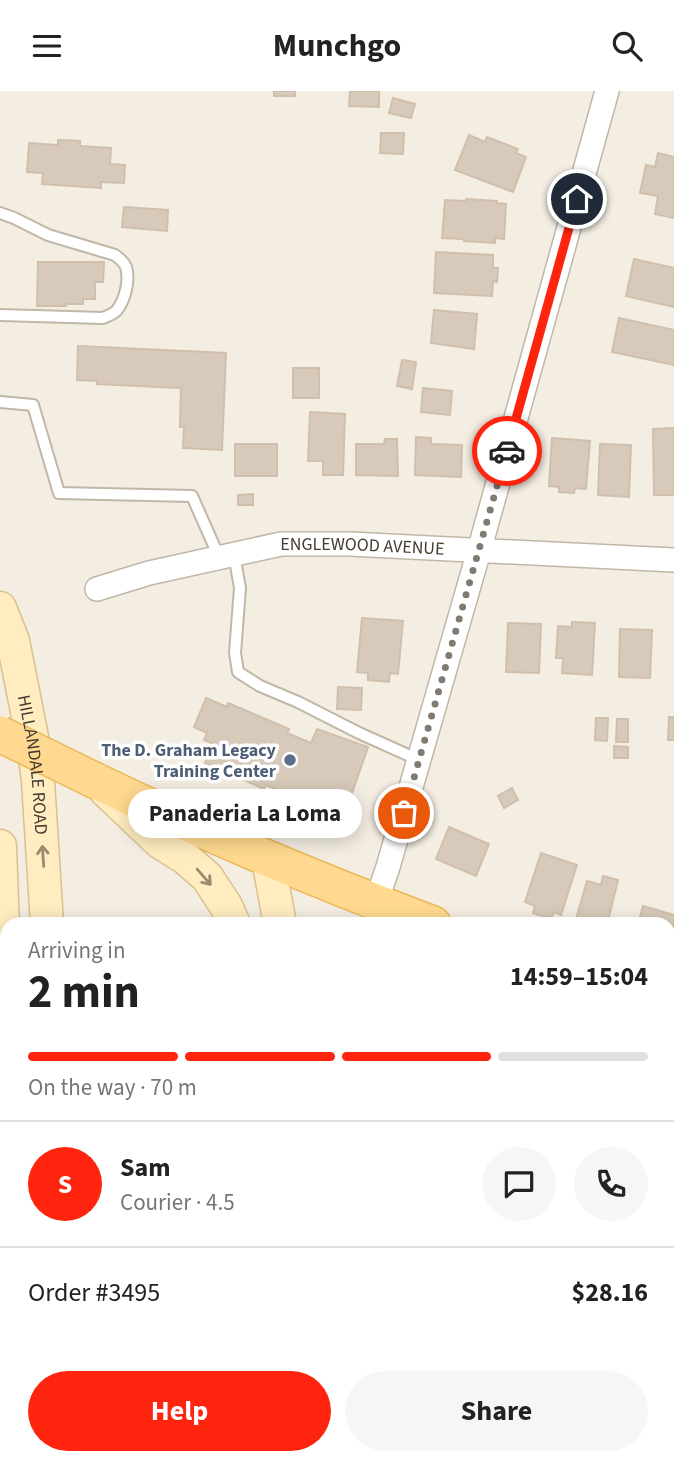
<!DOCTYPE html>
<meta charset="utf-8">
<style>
body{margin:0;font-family:"Source Sans 3",sans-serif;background:#f6f6f6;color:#222;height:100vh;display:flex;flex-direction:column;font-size:26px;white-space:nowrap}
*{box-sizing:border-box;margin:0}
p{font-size:23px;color:#767676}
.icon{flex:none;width:38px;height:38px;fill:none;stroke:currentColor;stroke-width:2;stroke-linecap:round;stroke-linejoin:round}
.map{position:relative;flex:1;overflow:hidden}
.sheet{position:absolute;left:0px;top:826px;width:676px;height:548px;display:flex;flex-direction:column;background:#fff;border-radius:21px 21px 0 0;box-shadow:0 4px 18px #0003}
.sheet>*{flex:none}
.pin{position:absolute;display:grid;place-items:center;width:60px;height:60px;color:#fff;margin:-30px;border:4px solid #fff;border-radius:50%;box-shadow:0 2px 7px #0007}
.courier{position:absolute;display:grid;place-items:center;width:70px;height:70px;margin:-35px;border:5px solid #ff240d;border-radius:50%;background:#fff;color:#222;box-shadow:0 2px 9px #0007}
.bubble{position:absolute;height:49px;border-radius:24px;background:#fff;box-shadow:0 4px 18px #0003;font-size:23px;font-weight:700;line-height:49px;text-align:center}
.headline em{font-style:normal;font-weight:700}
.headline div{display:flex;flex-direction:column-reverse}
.headline{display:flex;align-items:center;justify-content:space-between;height:119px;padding:0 28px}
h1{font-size:46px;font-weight:700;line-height:52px}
.bar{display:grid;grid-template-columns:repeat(4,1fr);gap:10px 7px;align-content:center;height:84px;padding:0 28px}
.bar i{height:9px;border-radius:5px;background:#e0e0e0}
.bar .selected{background:#ff240d}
.bar p{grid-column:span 4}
.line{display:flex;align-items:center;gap:18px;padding:0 28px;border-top:2px solid #e0e0e0}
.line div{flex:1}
.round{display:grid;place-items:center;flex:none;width:74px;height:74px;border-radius:37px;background:#f6f6f6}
.action{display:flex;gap:14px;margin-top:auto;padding:14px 28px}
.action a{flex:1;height:80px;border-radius:42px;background:#ff240d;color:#fff;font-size:28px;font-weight:700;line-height:80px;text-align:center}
.action a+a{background:#f6f6f6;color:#222}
header{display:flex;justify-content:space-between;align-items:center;height:91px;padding:0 28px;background:#fff;font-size:32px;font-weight:700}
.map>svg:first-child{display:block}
</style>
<header><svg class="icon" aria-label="menu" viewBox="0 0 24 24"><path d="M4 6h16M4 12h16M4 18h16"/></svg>Munchgo<svg class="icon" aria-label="search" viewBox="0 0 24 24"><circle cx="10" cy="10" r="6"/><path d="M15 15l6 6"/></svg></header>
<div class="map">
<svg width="674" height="1373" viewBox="0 0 674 1373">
<rect width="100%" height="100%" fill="#f3ede2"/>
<!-- green -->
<path fill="#d0eaa8" d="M82,1367H431L436,1373H88Z"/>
<!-- building -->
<path fill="#d8caba" stroke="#d0bfaa" stroke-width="2" d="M274,0H295V5H274Z
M350,0H379V16L349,15Z
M393,7L415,13L411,27L389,22Z
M381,42H404L403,63L380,62Z
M469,44L485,51L487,46L518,58L516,62L526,66L513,101L455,79Z
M58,49L80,50V55L111,57L110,73L125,74L124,92L101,91V97L42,93L43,82L27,81L29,52L58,54Z
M658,62L674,66V127L655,123L658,105L640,102L646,74L655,76Z
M466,108L497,110V112L506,113L504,148L495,147V152L464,150V148L442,147L445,109L465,110Z
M124,116L168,119L167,140L122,136Z
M436,161L493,164V177H498L497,191L493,190L492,205L434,202Z
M634,168L674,177V216L626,205Z
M38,171H104L103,191H95V208H83V213H67L66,215H37Z
M434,219L477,223L474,258L431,252Z
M619,227L674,239V274L612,261Z
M78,255L226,262L222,359L183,357L184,336H180L181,297L97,293V290L77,289Z
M402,269L416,271L412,298L397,295Z
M293,277H319V307H293Z
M423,297L452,300L450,324L421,321Z
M310,321L345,323L343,384H323V370H308Z
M674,337V404H654L653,338Z
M416,346L431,347V353L462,354L461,386L415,384Z
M552,347L590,350L586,398L575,397L574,402L559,401V396L549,395Z
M385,348H397L398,385L356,384V353H384Z
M235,353H277V385H235Z
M600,353L631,354L629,406L598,404Z
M253,403V414H238V404Z
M362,527L403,530L398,583L390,582L389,591L368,589V582L357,581Z
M572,531L595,532L592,584L562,582L563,567H556L558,535L572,536Z
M508,532L541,533L539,582L506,581Z
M620,538L652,539L650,587L619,586Z
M338,596L362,597L361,619L337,618Z
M206,607L227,616L228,612L289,638L287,642L311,652L317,638L368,656L342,731L291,712L293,705L266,694L264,698L205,672L213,653L204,649L207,642L194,636Z
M669,626H674V649H668Z
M596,627H608L607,650L595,649Z
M617,628H628V651H616Z
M614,655L628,656V667H614Z
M512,697L518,709L504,717L498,705Z
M449,736L489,753L476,785L436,768Z
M541,762L577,774L561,824L554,821L551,828L533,822L535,815L525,811Z
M603,785L618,789L608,830L605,829L604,833H578L579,829L576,828L587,790L601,794Z
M643,815L674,824V843L668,862V833H638Z
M671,1043L674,1046V1351L668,1356V1046Z"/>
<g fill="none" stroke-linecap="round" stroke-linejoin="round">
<!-- service casing -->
<g stroke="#c1b7a7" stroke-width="14">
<path id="service" d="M0,122L14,127L48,144L115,164C119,167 124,171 126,176C130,189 125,209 117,219C114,223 107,225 103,227L0,224
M0,311L33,314L59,402L192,405L219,466
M234,463L240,497L235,562L238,581L260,595L298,611L359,642L419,669
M668,992L674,987"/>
</g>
<!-- minor casing -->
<g stroke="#c1b7a7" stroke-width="26">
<g id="minor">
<path id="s1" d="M97,498L149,482L281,453H350L674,469"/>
<path d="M376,811L388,776L479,460L607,0"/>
</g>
</g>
<!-- secondary casing -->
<g stroke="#d9c190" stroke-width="35">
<g id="secondary">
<path id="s2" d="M0,517L13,550L33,651L38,690L47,833"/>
<path d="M106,700L161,752L185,767L207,786L226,815L234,833"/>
<path d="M0,755L5,892L0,1019"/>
<path d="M268,768L280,833"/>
<path d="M0,1266L7,1238"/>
<path d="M541,1367L546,1373"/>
</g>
</g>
<!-- primary casing -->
<g stroke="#ebb758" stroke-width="38">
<path id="primary" d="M96,690C206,743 319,790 433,833
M668,940L674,945"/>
</g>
<!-- motorway casing -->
<g stroke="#e89627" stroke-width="42">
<path id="motorway" d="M0,1285L7,1322
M25,1367L29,1373"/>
</g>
<!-- service -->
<use href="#service" stroke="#fff" stroke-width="10"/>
<!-- minor -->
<use href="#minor" stroke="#fff" stroke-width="23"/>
<!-- secondary -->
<use href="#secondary" stroke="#ffecc0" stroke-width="32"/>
<!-- primary -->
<use href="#primary" stroke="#ffd98f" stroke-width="35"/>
<!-- motorway -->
<use href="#motorway" stroke="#ffc161" stroke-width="38"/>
<!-- rail -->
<path stroke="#939393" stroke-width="5" stroke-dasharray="9 9" stroke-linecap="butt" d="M0,876L7,882
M463,1367L467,1373"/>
<!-- primary-bridge casing -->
<g stroke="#ebb758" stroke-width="38" stroke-linecap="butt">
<path id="primary-bridge" d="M0,643L96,690"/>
</g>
<!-- primary-bridge -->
<use href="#primary-bridge" stroke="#ffd98f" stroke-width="35"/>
</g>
<!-- one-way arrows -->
<defs><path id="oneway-shaft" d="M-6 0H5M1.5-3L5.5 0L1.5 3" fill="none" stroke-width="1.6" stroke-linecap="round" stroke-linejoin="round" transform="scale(1.75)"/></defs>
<g stroke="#988b72">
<use href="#oneway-shaft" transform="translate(43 765) rotate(-94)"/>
<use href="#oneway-shaft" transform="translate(204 786) rotate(49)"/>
</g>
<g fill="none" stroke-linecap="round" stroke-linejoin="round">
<!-- done -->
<path stroke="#817a70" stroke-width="7" stroke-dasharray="0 12.6" d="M404,722L507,360"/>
<!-- route -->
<path stroke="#ff240d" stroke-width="9" d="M507,360L577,108"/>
</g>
<!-- markers -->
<circle fill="#5c6f8a" stroke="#fff" stroke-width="2.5" cx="290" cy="669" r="7"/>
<g text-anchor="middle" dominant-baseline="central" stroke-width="7" stroke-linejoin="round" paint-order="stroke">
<!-- street labels -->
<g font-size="18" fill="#443c32" stroke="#fff">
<text stroke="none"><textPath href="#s1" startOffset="271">ENGLEWOOD AVENUE</textPath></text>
<text stroke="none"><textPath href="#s2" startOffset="161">HILLANDALE ROAD</textPath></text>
</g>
<!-- service labels -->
<g font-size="18" font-weight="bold" fill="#4e5e75" stroke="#fff" text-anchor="end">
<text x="276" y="659">The D. Graham Legacy<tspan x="276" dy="21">Training Center</tspan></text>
</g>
</g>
</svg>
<div class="pin" style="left:404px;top:722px;background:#ea580c"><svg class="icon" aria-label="bag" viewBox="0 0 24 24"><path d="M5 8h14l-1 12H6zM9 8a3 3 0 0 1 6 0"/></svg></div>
<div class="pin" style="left:577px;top:108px;background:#1f2937"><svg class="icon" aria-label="home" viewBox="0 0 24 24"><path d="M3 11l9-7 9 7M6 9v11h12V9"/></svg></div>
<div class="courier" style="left:507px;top:360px"><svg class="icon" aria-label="car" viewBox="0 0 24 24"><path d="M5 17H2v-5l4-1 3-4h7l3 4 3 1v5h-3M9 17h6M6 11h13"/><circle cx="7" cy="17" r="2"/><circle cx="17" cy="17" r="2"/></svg></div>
<div class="bubble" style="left:128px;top:698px;width:234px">Panaderia La Loma</div>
<section class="sheet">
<div class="headline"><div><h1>2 min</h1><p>Arriving in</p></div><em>14:59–15:04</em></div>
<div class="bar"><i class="selected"></i><i class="selected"></i><i class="selected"></i><i></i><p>On the way · 70 m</p></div>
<div class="line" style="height:126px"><b class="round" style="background:#ff240d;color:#fff">S</b><div><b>Sam</b><p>Courier · 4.5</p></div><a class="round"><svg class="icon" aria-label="chat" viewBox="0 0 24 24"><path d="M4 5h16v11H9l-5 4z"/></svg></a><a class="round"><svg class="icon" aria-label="phone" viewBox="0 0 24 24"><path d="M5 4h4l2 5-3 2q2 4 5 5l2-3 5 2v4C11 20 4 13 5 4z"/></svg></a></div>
<div class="line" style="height:91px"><div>Order #3495</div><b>$28.16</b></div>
<div class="action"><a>Help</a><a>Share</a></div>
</section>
</div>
